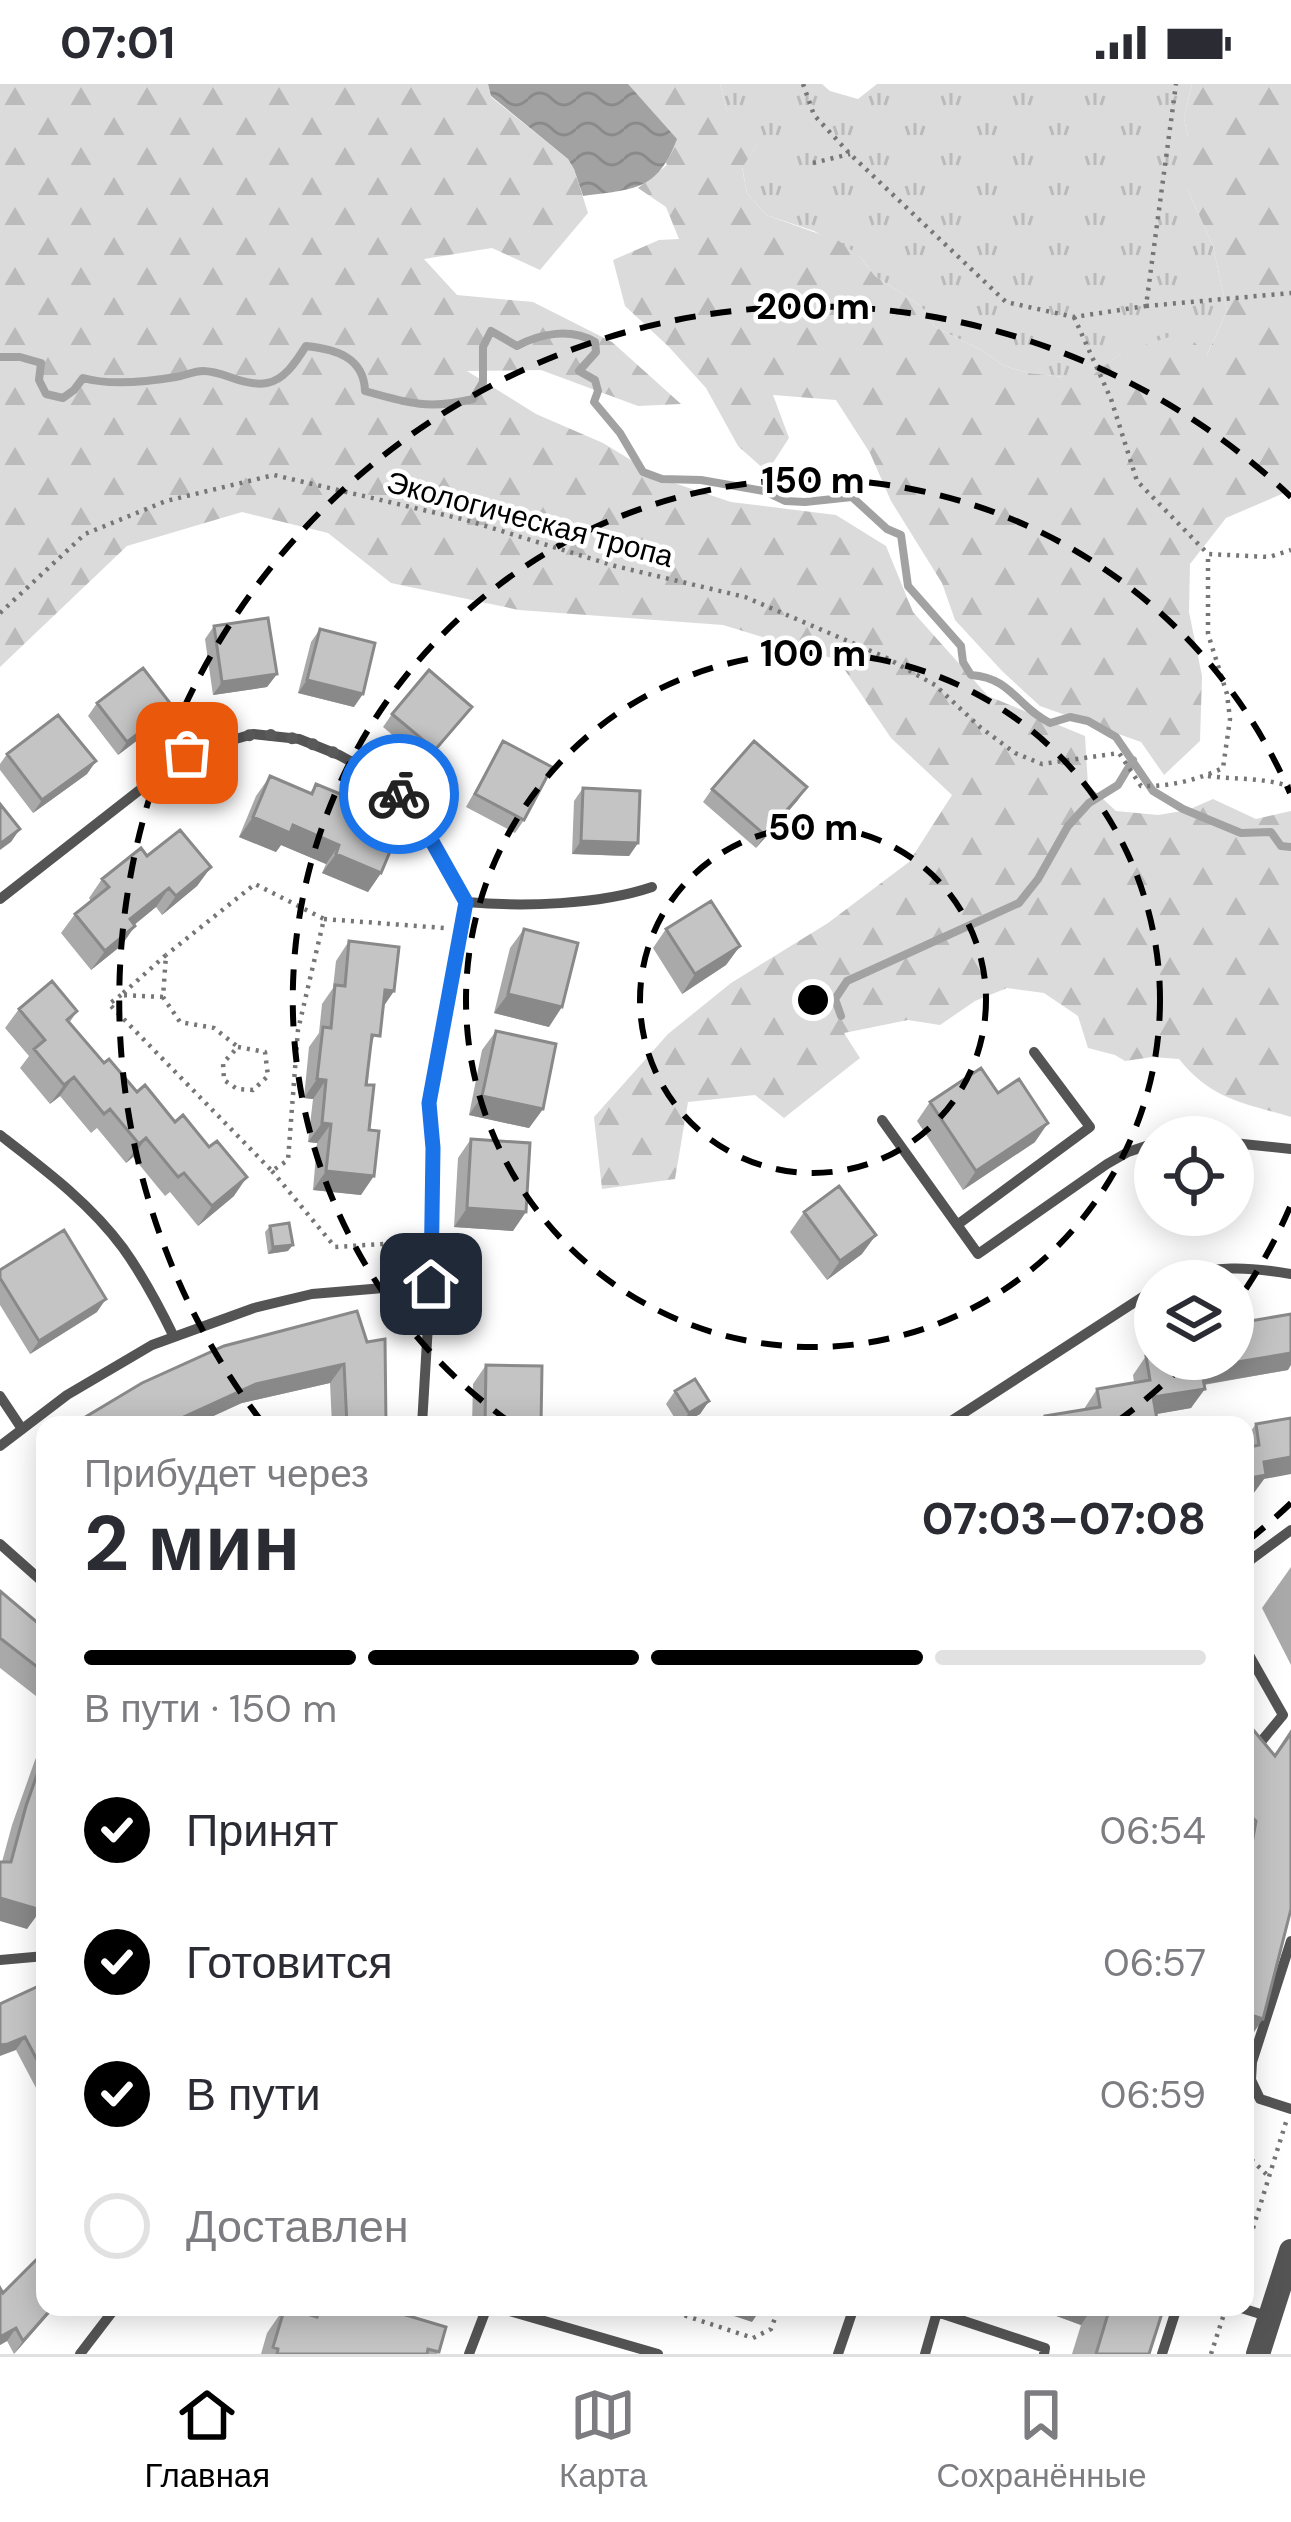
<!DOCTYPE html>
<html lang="ru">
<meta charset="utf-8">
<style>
body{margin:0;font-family:"DM Sans",sans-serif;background:#f2f2f3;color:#2b2b33;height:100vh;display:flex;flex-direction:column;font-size:45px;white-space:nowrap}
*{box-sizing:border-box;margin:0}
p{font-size:39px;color:#7c7c81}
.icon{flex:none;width:66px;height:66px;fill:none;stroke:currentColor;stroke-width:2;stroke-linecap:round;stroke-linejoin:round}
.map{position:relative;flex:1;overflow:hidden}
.details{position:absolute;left:36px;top:1332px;width:1218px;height:900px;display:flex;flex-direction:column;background:#fff;border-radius:24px;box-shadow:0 6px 30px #0003}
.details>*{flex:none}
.buttons{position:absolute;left:1134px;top:1032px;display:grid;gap:24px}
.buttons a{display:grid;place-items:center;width:120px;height:120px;border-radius:50%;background:#fff;box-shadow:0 6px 30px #0003;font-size:60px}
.pin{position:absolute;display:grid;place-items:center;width:102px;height:102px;color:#fff;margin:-51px;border-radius:24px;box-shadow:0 6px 18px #0006}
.courier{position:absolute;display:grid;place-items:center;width:120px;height:120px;margin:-60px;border:9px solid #1a73e8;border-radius:50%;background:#fff;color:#222;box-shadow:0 3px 15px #0007}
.overview em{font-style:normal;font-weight:700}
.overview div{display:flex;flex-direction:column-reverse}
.overview{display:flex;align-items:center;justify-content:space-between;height:204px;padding:0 48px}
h1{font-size:78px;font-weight:700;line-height:90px}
.bar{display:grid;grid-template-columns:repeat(4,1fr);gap:18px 12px;align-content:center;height:144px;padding:0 48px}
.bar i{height:15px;border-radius:9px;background:#e1e1e2}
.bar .on{background:#000}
.bar p{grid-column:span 4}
ol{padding:0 48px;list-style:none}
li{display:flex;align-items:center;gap:36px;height:132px}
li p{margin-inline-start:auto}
li .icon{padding:12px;border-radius:50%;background:#000;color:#fff;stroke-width:4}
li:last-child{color:#7c7c81}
li i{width:66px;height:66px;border:6px solid #e1e1e2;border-radius:50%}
.status{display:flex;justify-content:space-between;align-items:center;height:84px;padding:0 60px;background:#fff;direction:ltr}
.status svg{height:33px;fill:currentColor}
.tabs{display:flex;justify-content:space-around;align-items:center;height:168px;border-top:3px solid #e1e1e2;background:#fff;font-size:33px;color:#7c7c81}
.tabs a{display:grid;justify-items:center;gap:6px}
.tabs .on{color:#000}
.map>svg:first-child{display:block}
</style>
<div class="status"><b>07:01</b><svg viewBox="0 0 49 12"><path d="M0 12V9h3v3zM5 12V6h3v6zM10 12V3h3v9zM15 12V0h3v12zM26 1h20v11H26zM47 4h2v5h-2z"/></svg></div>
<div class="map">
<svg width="1291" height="2270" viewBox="0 0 1291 2270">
<defs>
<pattern id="grass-tufts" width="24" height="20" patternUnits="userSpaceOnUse" patternTransform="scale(3)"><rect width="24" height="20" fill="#dbdbdb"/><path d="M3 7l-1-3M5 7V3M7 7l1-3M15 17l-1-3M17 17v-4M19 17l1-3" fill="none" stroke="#bababa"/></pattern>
<pattern id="forest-firs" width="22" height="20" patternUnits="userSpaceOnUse" patternTransform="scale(3)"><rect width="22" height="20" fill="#dbdbdb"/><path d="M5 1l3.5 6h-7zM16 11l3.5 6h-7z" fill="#bababa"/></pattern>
<pattern id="water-waves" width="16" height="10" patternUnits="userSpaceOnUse" patternTransform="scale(3)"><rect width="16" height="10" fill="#a2a2a2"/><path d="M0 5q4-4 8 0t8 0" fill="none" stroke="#8a8a8a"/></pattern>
</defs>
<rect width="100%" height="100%" fill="#fff"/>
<!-- grass -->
<path fill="url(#grass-tufts)" d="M720,0H822L830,7L858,15L877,0H1192L1184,34L1188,52L1187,104L1213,162L1227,227L1206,273L1121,269L1074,307L1063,293L1029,289L1004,282L983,267L935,243L921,222L875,192L859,172L814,147L766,131L747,109L742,83L757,61L727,27Z"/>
<!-- forest -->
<path fill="url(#forest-firs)" d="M0,0H488L491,13L568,75L574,85L588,129L540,186L492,164L424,175L457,211L533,218L612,258L681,320L638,322L541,286L467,287L536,330L603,359L662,395L731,418L836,431L886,462L913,528L988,612L1085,652L1088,701L1116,727L1158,731L1188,726L1213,715L1256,735L1291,727V1033C1244,1019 1212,1016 1179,975L1152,973L1125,977L1115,971L1088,964L1078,932L1044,909L1007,904L975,917L940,941L908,936L844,949L860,974L784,1034L755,1011L688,1018L675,1095L602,1105L594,1033L668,950L731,899L828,839L909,778L952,711L891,654L838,576L723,541L519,526L391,499L328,449L242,428L127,462L0,583Z
M628,0H720L727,27L751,35L757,61L742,84L747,109L766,131L839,157L859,172L875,192L921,222L935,243L983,267L1004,282L1029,289L1064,293L1074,306L1121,269L1184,248L1207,271L1227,227L1213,162L1187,104L1184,59L1188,52L1184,34L1192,0H1291V406L1226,434L1190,480L1189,528L1202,592L1200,657L1164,691L1141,658L1040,622L1002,587L955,536L942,499L891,417L870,369L836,316L773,311L789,354L767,388L738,362L706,304L669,263L625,222L613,176L659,156L679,155L666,123L638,104L667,81Z"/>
<!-- water -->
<path fill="url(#water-waves)" d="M488,0H628L677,55C657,108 633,105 583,112L574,85L568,75L491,12Z"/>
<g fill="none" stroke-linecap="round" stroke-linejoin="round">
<!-- stream -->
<path stroke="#a2a2a2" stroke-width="8" d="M0,273H20L41,279L39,296L46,310L63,314L74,306L83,294C111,302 146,298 176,293C184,292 194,287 203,287C224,287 244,303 267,299C285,296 297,276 306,262C335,265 364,273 365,307C407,319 429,326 473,315L483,298V263L491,247L517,262C541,249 571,244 595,258L596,268L579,287L595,296L598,307L594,318L620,349L643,388L662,395L701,396L764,407L785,417L805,418L852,413L887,445L901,451L908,502L961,562L963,578L971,591C1012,594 1017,623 1050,639L1070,633L1088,637L1116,653L1153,707L1183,725L1241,749L1271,748L1281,762L1291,763
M841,932L835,915L847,897L1019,819L1038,795L1068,742L1089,719L1118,701L1133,676"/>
<!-- path -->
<path stroke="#767676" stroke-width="4.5" stroke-dasharray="3 6" stroke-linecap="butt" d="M803,0L814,31L850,70L1006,218L1074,233L1146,222L1176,0
M813,79L850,70
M1146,222L1291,209
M1074,233L1111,315L1137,397L1208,470L1269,473L1291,466
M0,529L85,450L166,417L274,391L466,436L615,482L745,513L885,573L935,601L980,643L1015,669L1042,680L1119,669L1141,702C1169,703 1197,696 1223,684L1230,635L1227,610L1208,550V470
M1208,692C1236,696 1264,693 1291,703
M324,835L444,844
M121,911L109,920L272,1087L288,1076L298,946L324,835L255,800L166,871
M163,913L121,911L166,871L163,913L180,938L214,944L238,963
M238,963L265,968L268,992L253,1006L237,1005L224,996L223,979Z
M272,1087L335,1163L415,1158
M1245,2069L1269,2093
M1245,2170L1286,2038
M659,2223L753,2254L771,2245L779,2223
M1211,2270L1224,2230"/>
<!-- service -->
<path stroke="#545454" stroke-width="10" d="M0,815L187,669L253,650L299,655L339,671L379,693L411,720L466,818L429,1019L433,1064V1157L422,1341
M466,818C522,823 599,821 652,803
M882,1036L978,1170L1107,1080L1128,1068L1155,1059
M0,1051C44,1085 90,1119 123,1164C143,1192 159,1222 174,1253
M1233,1059L1291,1065
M957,1141L1090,1043L1034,968
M1173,1197C1212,1180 1250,1183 1291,1190
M0,1312L22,1345
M945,1341L1155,1205
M0,1362L67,1311L152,1261L254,1224L312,1210L431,1200
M0,1460L45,1500
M1245,1480L1291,1446
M1245,1564L1283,1631L1245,1677
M1291,1857L1252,1978L1251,1996L1260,2015L1291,2025
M0,1876L45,1872
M496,2223L658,2270
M922,2223L1045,2264L1044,2270
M1238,2223L1267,2232
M80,2270L116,2223
M469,2270L487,2223
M838,2270L854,2223
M925,2270L937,2228
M1162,2270L1177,2223"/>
<!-- tertiary -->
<path stroke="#545454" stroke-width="24" d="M1258,2270L1291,2167"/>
</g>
<!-- wall -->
<path fill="#a9a9a9" d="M214,542L277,590L267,603L213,611L205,555Z
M320,545L354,623L298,609L311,558Z
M97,619L164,636L118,671L88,632Z
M472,623L426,679L383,643L392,630Z
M503,657L524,736L515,749L466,723Z
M7,670L96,677L87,690L33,729L0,686V680Z
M270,692L310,709L316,700L356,728L381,789L368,808L322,789L326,780L281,761L276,768L239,753L256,712Z
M583,704L638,759L629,772L572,770L574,717Z
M712,705L798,716L756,764L703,718Z
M147,772L211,783L197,802L162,831L156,823L135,840L122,861L91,886L61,849L75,830L91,817L89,814L102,795Z
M524,845L549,943L494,929L510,864Z
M666,845L740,862L726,881L682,910L653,864Z
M349,857L394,907L383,923L370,966L361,1111L313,1106L317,1059L308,1058L313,1015L304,1014L309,963L319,949L322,920L333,904L336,877Z
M19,925L77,927L70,938L104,979L137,1008L234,1112L198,1142L170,1108L165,1112L133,1073L126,1079L97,1044L91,1049L60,1012L50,1020L20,984L29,972L5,944Z
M496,947L543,1025L529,1044L469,1031L482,966Z
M998,1009L1035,1058L963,1106L917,1037L930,1018Z
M471,1055L513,1147L454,1143L458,1074Z
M804,1128L862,1170L827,1196L790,1148Z
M270,1142L288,1167L268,1170L265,1148Z
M0,1186L97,1228L30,1270L0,1221Z
M357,1227L386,1341H332L330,1299L242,1319Z
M1146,1272L1288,1286L1204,1301L1191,1324L1156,1330L1158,1341H1039L1045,1332L1084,1325L1097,1305L1134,1298L1133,1291Z
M486,1281L541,1341H472L473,1300Z
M675,1307L709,1317L700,1330L679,1341L666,1320Z
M1256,1340L1264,1395L1253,1410L1245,1412V1355Z
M45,1364V1386L39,1372Z
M45,1403V1419L39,1412Z
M1291,1483V1581L1262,1524Z
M0,1507L45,1545V1619L0,1584Z
M1245,1636L1274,1671L1291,1645V1825L1245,1961Z
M45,1658V1814L27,1845L2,1778L12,1741L35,1676Z
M45,1914V2021L16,1966Z
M0,2204L3,2209L45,2223H55L14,2270L7,2257L0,2261Z
M285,2223L308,2230L313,2223H379L439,2268L437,2270H261L267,2249Z
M1032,2223H1164L1149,2270H1072L1081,2241Z"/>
<!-- shaded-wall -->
<path fill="#898989" d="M277,590L267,603L213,611L222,598Z
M307,596L363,610L354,623L298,609Z
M173,623L164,636L118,671L127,658Z
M96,677L87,690L33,729L42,716Z
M807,703L798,716L756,764L765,751Z
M253,733L293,741L339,761L326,780L281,761L276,768L239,753Z
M20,745L11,758L0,766V760Z
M581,757L638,759L629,772L572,770Z
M336,770L381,789L368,808L322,789Z
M211,783L197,802L162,831L176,812Z
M169,804L156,823L117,855L130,835Z
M135,842L122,861L91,886L105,867Z
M740,862L726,881L682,910L695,890Z
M385,906L394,907L381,926Z
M508,910L562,923L549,943L494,929Z
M74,993L60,1012L50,1020L64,1001Z
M317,995L326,996L313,1015L304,1014Z
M482,1012L543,1025L529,1044L469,1031Z
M322,1039L331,1040L317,1059L308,1058Z
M1048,1039L1035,1058L963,1106L976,1087Z
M146,1054L133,1073L126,1079L139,1060Z
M326,1087L374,1092L361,1111L313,1106Z
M247,1093L234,1112L198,1142L212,1122Z
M467,1124L526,1128L513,1147L454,1143Z
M876,1151L862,1170L827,1196L840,1177Z
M293,1161L288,1167L268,1170L273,1163Z
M106,1215L97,1228L30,1270L39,1257Z
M1291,1269V1281L1288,1286L1188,1303L1201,1284Z
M344,1280L330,1299L242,1319L194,1341H166L256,1300Z
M1205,1305L1191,1324L1140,1333L1153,1313Z
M709,1317L700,1330L680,1341L689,1329Z
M1291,1373V1390L1264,1395L1253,1410L1245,1412V1395L1264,1378Z
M0,1814L41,1826L27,1845L0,1837Z
M1245,1929L1263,1935L1245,1961Z
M25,1953L16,1966L0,1972V1961Z
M53,2223H55L14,2270L23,2257Z
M707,2223H762L752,2238Z
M1032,2223H1093L1081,2241Z
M16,2244L7,2257L0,2261V2253Z"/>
<!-- building -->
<path fill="#c4c4c4" stroke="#898989" stroke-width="3" d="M268,534L277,590L222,598L214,542Z
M320,545L375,559L363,610L307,596Z
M143,584L173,623L127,658L97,619Z
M429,586L472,623L435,666L392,630Z
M58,631L96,677L42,716L7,670Z
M503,657L552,683L524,736L475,710Z
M754,657L807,703L765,751L712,705Z
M270,692L312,710L316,700L360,718L356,728L399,746L381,789L336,770L339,761L293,741L290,749L253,733Z
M583,704L640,707L638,759L581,757Z
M0,720L20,745L0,760Z
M180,746L211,783L176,812L169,804L130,835L135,842L105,867L75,830L109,803L102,795L141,764L147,772Z
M711,817L740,862L695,890L666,845Z
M524,845L578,859L562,923L508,910Z
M349,857L399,863L394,907L385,906L380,952L372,951L366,1001H374L369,1046L379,1047L374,1092L326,1087L331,1040L322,1039L326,996L317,995L323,943L331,944L335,901L345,902Z
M52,897L77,927L67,936L104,979L109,975L137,1008L145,1001L175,1038L183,1031L209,1063L217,1057L247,1093L212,1122L184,1089L178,1093L146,1054L139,1060L110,1025L104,1030L74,993L64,1001L34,965L45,956L19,925Z
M496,947L556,960L543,1025L482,1012Z
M981,984L998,1009L1019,995L1048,1039L976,1087L930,1018Z
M471,1055L530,1059L526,1128L467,1124Z
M839,1102L876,1151L840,1177L804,1128Z
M289,1139L293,1161L273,1163L270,1142Z
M64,1146L106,1215L39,1257L0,1194V1186Z
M357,1227L367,1258L385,1255L386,1341H347L344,1280L256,1300L166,1341H72L142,1299L224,1262Z
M1291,1230V1269L1201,1284L1205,1305L1153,1313L1158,1341H1047L1045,1332L1100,1323L1097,1305L1150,1296L1146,1272L1155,1271V1275H1233V1240Z
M486,1281L542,1282L541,1341H485Z
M695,1295L709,1317L689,1329L675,1307Z
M1291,1334V1373L1264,1378L1266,1391L1245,1395V1364L1259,1361L1256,1340Z
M0,1507L45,1545V1589L0,1554Z
M1245,1636L1275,1672L1291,1649V1825L1263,1935L1245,1929V1799L1256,1737L1245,1727Z
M45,1668V1814L41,1826L0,1814V1778H11L26,1722Z
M39,1902L45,1914V1991L25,1953L8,1960L0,1961V1920Z
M45,2167V2223H53L23,2257L16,2244L0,2253V2204L3,2209Z
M285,2223L317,2233L320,2223H379L446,2243L439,2268L428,2265L427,2270H277L278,2265L273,2263Z
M1110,2223H1164L1149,2270H1096Z"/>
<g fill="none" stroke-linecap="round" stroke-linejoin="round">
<!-- done -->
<path stroke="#595959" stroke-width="12" stroke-dasharray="0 21.6" d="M187,669C207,663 230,653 251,651C300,646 363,679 399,710"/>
<!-- route -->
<path stroke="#1a73e8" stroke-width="15" d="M399,710L411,720L466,818L429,1019L433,1064L431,1200"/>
</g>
<!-- distance rings -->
<g fill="none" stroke="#000" stroke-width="6" stroke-dasharray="21 15">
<circle cx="813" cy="916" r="173"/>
<circle cx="813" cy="916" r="347"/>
<path d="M1290 1123A520 520 0 0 1 1234 1222M1187 1277A520 520 0 0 1 1115 1339M511 1339A520 520 0 1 1 1290 709"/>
<path d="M1291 1419A694 694 0 0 1 1245 1459M262 1338A694 694 0 0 1 1291 413"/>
</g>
<g text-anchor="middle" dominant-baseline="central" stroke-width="9" stroke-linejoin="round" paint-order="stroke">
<!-- street labels -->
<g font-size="30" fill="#000" stroke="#fff">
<text transform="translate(530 435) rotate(15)">Экологическая тропа</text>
</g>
</g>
<circle cx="813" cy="916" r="18" fill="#000" stroke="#fff" stroke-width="6"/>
<g font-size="36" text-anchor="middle" font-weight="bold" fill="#000" stroke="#fff" stroke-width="9" stroke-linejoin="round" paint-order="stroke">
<text x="813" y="235">200 m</text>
<text x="813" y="409">150 m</text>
<text x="813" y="582">100 m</text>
<text x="813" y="756">50 m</text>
</g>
</svg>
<div class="buttons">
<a><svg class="icon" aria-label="locate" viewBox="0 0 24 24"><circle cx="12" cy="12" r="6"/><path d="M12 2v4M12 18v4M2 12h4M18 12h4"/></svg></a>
<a><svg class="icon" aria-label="layers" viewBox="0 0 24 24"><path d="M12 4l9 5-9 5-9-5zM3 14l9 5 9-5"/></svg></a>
</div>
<div class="pin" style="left:187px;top:669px;background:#ea580c"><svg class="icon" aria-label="bag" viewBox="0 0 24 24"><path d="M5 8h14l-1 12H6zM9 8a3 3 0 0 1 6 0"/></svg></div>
<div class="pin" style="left:431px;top:1200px;background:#1f2937"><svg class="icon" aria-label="home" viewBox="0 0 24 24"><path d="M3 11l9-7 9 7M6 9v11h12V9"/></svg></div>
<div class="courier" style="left:399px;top:710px"><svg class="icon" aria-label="bike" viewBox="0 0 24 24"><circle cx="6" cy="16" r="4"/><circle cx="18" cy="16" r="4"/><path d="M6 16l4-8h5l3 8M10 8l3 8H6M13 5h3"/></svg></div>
<section class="details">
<div class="overview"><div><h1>2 мин</h1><p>Прибудет через</p></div><em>07:03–07:08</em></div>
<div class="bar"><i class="on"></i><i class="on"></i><i class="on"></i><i></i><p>В пути · 150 m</p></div>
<ol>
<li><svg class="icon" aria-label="check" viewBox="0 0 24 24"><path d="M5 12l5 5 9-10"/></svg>Принят<p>06:54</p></li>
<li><svg class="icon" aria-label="check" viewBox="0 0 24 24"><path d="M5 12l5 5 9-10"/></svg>Готовится<p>06:57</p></li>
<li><svg class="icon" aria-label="check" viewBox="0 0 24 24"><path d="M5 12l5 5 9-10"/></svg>В пути<p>06:59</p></li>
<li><i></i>Доставлен</li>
</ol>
</section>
</div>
<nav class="tabs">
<a class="on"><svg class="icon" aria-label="home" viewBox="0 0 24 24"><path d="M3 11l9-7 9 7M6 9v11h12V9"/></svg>Главная</a>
<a><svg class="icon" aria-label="map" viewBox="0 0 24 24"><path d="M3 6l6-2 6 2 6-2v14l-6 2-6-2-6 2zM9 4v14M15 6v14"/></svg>Карта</a>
<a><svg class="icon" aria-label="saved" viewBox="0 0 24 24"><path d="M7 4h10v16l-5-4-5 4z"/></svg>Сохранённые</a>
</nav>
